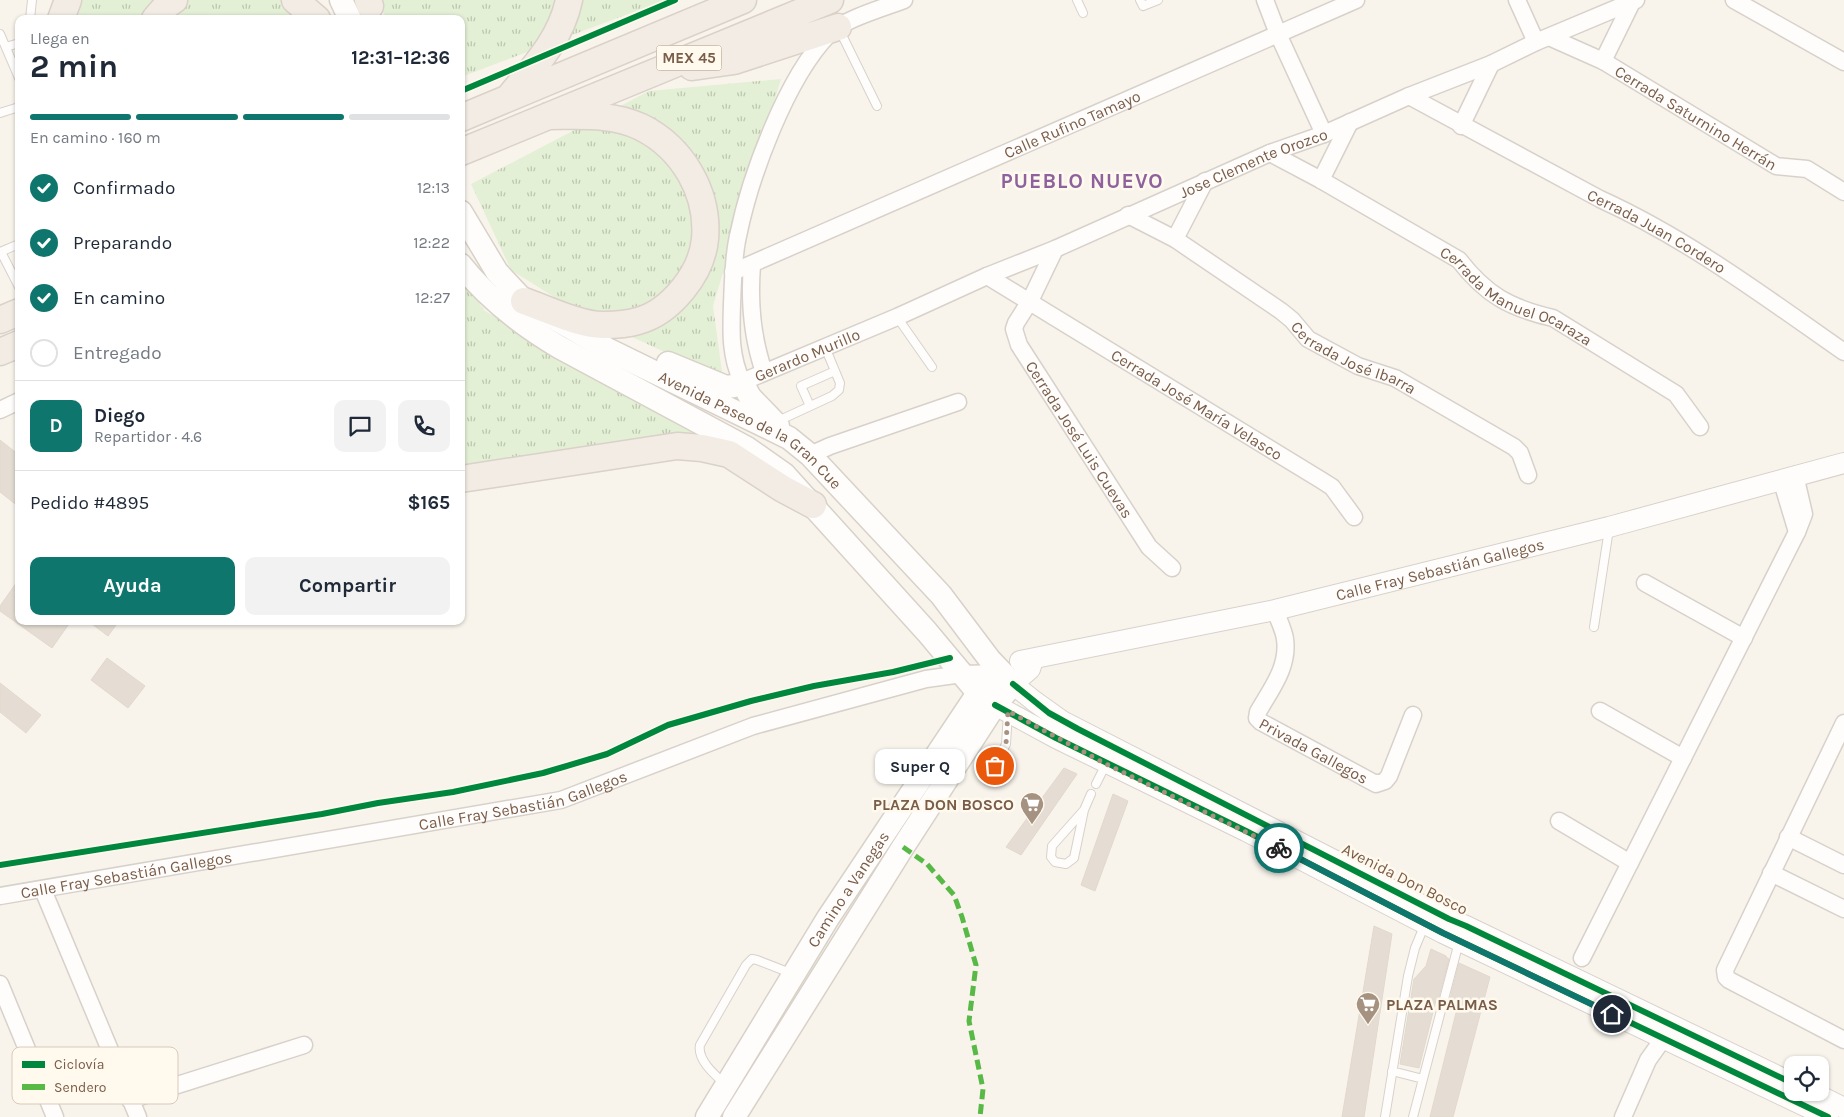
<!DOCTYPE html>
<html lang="es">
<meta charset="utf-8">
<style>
body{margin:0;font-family:Karla,sans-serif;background:#f2f2f3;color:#1f2937;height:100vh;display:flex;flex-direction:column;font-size:19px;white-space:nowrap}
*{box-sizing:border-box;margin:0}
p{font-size:16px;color:#747a83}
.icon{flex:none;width:28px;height:28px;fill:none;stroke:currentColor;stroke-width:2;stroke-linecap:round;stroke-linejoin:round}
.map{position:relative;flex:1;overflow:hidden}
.side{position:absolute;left:15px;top:15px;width:450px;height:610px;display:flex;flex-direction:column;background:#fff;border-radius:10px;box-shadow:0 1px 4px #0004}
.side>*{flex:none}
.buttons{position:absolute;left:1784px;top:1056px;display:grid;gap:10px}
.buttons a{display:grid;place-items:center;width:45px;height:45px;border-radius:10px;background:#fff;box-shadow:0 1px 4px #0004;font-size:25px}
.pin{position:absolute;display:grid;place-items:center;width:42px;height:42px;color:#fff;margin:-21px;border:2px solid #fff;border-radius:50%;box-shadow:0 1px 5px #0007}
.courier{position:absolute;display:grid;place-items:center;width:50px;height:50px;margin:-25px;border:4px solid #0f766e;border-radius:50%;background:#fff;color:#222;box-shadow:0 1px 6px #0007}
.bubble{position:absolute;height:35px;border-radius:10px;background:#fff;box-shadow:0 1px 4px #0004;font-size:16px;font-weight:700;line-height:35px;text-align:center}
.summary em{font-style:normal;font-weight:700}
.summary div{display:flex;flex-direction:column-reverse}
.summary{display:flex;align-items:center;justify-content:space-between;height:85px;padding:0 15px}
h1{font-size:32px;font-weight:700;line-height:38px}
.bar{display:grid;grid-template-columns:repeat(4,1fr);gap:8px 5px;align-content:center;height:60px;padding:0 15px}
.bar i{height:6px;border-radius:4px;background:#e0e1e3}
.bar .current{background:#0f766e}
.bar p{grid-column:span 4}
.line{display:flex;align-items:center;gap:12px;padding:0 15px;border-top:1px solid #e0e1e3}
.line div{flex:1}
.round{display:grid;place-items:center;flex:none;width:52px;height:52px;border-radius:10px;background:#f2f2f3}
ol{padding:0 15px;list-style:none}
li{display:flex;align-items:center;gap:15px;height:55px}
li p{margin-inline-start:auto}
li .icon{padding:5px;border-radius:50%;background:#0f766e;color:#fff;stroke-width:4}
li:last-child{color:#747a83}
li i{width:28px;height:28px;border:2px solid #e0e1e3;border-radius:50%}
.action{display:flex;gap:10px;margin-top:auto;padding:10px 15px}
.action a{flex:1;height:58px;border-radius:10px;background:#0f766e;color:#fff;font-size:20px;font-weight:700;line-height:58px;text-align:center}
.action a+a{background:#f2f2f3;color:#1f2937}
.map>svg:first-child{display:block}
</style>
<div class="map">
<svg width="1844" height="1117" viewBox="0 0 1844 1117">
<defs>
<pattern id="park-tufts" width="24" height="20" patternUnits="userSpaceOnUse" patternTransform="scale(1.25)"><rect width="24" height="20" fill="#e3f0d5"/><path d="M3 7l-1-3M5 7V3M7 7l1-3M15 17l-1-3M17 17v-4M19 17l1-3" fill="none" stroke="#bdc6af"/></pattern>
</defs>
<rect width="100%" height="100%" fill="#f8f4ec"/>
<!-- park -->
<path fill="url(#park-tufts)" d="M80,0H302L310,19H78Z
M376,0H665L461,77V19H387Z
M781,79L713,306L723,379L578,312L511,270L471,184L649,91Z
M461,279L485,311L703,436L461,471Z"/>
<!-- building -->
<path fill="#e5ddd3" stroke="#e2d8cd" d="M0,440L19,455V507L0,492Z
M19,579V621H71L52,648L0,611V606Z
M88,621H119L108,636Z
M107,658L145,686L128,708L91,680Z
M0,683L41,715L26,733L0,712Z
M1064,768L1077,774L1021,855L1006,847Z
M1113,794L1128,801L1095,891L1081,885Z
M1374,926L1392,934L1364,1117H1342Z
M1431,949L1446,956V957L1449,959L1438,1000H1436L1419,1068L1400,1064L1414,979L1426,966Z
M1459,963L1490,977L1453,1117H1430L1458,1005L1449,1003Z"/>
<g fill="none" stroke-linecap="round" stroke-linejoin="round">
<!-- service casing -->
<g stroke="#d7d1ca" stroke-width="10">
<path id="service" d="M1077,0L1083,13
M1140,0L1143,6L1158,0
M30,19L32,0
M840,31L877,106
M0,34L19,78
M6,47L19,43
M0,113L19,107
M0,252L19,244
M1,252L19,287
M897,317L932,367
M810,406L801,386L835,371
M778,421L832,396L839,390L840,383L825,347
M1594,627L1609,529
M995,766L1006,744L1008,713
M1096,784L1106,764
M1084,810L1052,846L1051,857L1055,862L1066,864L1074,858L1084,810L1091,794
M1392,1071L1423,1079
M725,1084C715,1075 697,1060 700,1045L746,965L752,959L757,960L793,974
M1385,1117L1408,976L1415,948L1425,924
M1413,1117L1459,942"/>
</g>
<!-- minor casing -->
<g stroke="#d7d1ca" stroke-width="19">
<g id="minor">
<path id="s1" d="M904,0C883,8 844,19 829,34C786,78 750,177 738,236C733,258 733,282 732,304C731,333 730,355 742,382L897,317L987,276L1055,249L1270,153L1324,134L1409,96L1491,64L1536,42L1636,0"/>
<path d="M1265,0L1278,34L1324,134"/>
<path d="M1517,0L1536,42"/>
<path d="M1734,0L1844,62"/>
<path id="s2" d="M1549,37L1603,61L1776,166L1807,169L1844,192"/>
<path d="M1603,61L1632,2"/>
<path id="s3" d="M1409,96L1600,199C1688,239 1765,297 1844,352"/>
<path d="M1461,126L1491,64"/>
<path id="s4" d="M1270,153L1321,180L1459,260C1486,295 1510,308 1553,318L1676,394L1700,427"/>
<path d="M1321,180L1350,122"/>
<path id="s5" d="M1128,215L1175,239L1281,311L1292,320L1308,339L1358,366L1395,378L1514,447L1520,453L1528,475"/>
<path d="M1175,239L1205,181"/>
<path id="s6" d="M1055,249L1030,301L1016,323L1014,329L1019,345L1149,547L1172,568"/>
<path d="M752,265C749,302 752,337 764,372"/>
<path id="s7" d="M733,272L1356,0"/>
<path id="s8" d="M987,276L1321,480L1332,487L1354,517"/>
<path d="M0,410L19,401"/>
<path d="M810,455L830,446L958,402"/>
<path d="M1781,479L1797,532"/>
<path d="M1645,583L1744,638"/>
<path id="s9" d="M1275,610C1278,619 1284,630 1285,639C1289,667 1271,689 1258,712L1257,718L1261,722L1376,784L1385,781L1389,776L1413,715"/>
<path d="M1600,711L1683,758"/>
<path d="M1844,723L1725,970L1726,977L1729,980L1844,1040"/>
<path d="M1559,821L1630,863"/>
<path d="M1788,837L1844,865"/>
<path d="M1771,873L1844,909"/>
<path d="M43,890L138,1117"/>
<path id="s10" d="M0,896L561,800L753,726L926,679L962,674L1002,673"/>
<path d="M1582,958L1797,532L1804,514L1795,475"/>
<path d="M0,984L55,1117"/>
<path d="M130,1100L304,1045"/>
<path d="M1623,1117L1648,1060L1663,1039"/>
</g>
</g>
<!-- tertiary casing -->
<g stroke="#d7d1ca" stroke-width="22">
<g id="tertiary">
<path d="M1033,660L1030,669L1013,684L1034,701L1062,721L1449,919L1466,926L1792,1083"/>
<path id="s11" d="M1020,661L1275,610L1609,527L1844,463"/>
<path d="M995,705L1056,738L1246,831L1443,933L1828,1117"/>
<path d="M1812,1092L1844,1108"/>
</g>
</g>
<!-- secondary casing -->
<g stroke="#d8d1c8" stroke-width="25">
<g id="secondary">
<path d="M341,0L350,19"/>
<path id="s12" d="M461,212L497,272L524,301L609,350L789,438L810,455L941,595L990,660L1013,684L995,705L903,847L734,1117"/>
<path d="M461,265C489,300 522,325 559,347L747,448L784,474L927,632L978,693L995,705"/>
<path d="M668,363L726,387L734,386L742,382L750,397L778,426"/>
<path id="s13" d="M707,1117L828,918L978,693L990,683"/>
</g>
</g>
<!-- trunk casing -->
<g stroke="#dad1c9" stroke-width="29">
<path id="trunk" d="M295,0L317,19
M368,0L370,6
M61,19L68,0
M155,19L167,5L174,0
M692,67L734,61L838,27
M510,96C534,67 561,39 569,0
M461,118L743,0
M461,152L830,0
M524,301C547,309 582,326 604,325C615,325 628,324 638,321C671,312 702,273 705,239C709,193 683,148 641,127C612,113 579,116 548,116
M0,320L19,312
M0,352L19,344
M461,479L677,446L702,448L729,454L783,489L813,505"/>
</g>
<!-- service -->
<use href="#service" stroke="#fefdfc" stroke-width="8"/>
<!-- minor -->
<use href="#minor" stroke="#fefdfc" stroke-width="16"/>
<!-- tertiary -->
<use href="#tertiary" stroke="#fefdfc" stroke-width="20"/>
<!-- secondary -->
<use href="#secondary" stroke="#fefdfc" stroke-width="22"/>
<!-- trunk -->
<use href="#trunk" stroke="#f2ece4" stroke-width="26"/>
<!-- quiet -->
<path stroke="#58b947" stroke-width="5" stroke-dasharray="10 5" stroke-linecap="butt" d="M903,847L927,864L954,895L962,917L976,965L969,1021L983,1089L980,1117"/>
<!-- cycleway casing -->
<g stroke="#fff9ee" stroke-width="9">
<path id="cycleway" d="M461,91L675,0
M1013,684L1049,713L1078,729L1449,919L1466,926L1792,1083
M995,705L1056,738L1246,831L1443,933L1828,1117
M0,865L322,814L378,803L453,792L543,773L607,754L668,725L751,701L814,686L893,672L950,658"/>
</g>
<!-- cycleway -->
<use href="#cycleway" stroke="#00873e" stroke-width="6"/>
</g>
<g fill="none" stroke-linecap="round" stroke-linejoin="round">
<!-- done -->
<path stroke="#a69281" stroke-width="5" stroke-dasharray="0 9" d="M995,766L1006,744L1008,711L1106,764L1279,848"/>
<!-- route -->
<path stroke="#0f766e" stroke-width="6" d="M1279,848L1443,933L1612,1014"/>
</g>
<!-- icons -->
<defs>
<g id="supermarket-pin" transform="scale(1.25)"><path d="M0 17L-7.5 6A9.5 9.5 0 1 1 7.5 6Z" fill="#a69281" stroke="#fff9ee"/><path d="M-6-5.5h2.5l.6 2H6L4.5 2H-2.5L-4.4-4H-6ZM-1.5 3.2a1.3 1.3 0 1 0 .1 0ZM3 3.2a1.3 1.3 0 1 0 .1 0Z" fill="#fff"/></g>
</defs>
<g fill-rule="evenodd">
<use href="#supermarket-pin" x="1032" y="804"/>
<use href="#supermarket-pin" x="1368" y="1004"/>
</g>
<g text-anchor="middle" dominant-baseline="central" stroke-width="5" stroke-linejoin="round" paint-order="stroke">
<!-- shield labels -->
<rect fill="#fff9ee" stroke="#a28c7a" stroke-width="1" x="656.5" y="45.5" width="65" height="25" rx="4"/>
<g font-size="15" font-weight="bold" fill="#7a5d48">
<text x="689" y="58">MEX 45</text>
</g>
<!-- street labels -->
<g font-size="16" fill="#7a5d48" stroke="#fff9ee">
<text stroke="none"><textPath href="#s2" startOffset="168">Cerrada Saturnino Herrán</textPath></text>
<text stroke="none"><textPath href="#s7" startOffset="370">Calle Rufino Tamayo</textPath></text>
<text stroke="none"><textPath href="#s1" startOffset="1011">Jose Clemente Orozco</textPath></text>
<text stroke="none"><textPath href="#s3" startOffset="282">Cerrada Juan Cordero</textPath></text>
<text stroke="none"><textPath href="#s4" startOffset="286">Cerrada Manuel Ocaraza</textPath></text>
<text stroke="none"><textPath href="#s1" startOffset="525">Gerardo Murillo</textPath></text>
<text stroke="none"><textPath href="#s5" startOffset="269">Cerrada José Ibarra</textPath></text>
<text stroke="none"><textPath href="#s8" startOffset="246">Cerrada José María Velasco</textPath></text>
<text stroke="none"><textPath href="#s12" startOffset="371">Avenida Paseo de la Gran Cue</textPath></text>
<text stroke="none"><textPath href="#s6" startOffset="219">Cerrada José Luis Cuevas</textPath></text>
<text stroke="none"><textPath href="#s11" startOffset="430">Calle Fray Sebastián Gallegos</textPath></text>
<text stroke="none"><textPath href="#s9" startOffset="182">Privada Gallegos</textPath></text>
<text stroke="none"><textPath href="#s10" startOffset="532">Calle Fray Sebastián Gallegos</textPath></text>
<text stroke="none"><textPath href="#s10" startOffset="128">Calle Fray Sebastián Gallegos</textPath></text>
<text transform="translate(1405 879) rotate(27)">Avenida Don Bosco</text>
<text stroke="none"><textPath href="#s13" startOffset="268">Camino a Vanegas</textPath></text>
</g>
<!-- poi labels -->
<g font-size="16" font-weight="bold" fill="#7a5d48" stroke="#fff9ee" text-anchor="end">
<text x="1014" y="804">PLAZA DON BOSCO</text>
<text x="1386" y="1004" text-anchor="start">PLAZA PALMAS</text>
</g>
<!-- district labels -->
<g font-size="21" font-weight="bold" letter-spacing="1" fill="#8e639d" stroke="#fff9ee">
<text x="1082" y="181">PUEBLO NUEVO</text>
</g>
</g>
<!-- legend -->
<rect x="12" y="1047" width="166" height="57" rx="8" fill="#fff9ee" stroke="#d7cabc" stroke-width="1"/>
<rect x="22" y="1061" width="23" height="7" fill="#00873e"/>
<rect x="22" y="1084" width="23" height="6" fill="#58b947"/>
<g font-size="14" fill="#7a5d48">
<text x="54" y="1069">Ciclovía</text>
<text x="54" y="1092">Sendero</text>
</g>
</svg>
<div class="buttons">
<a><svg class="icon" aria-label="locate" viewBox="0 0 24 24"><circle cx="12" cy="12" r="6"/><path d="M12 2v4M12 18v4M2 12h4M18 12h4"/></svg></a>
</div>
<div class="pin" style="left:995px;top:766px;background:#ea580c"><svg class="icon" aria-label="bag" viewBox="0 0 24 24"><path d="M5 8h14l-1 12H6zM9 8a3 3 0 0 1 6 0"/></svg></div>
<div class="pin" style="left:1612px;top:1014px;background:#1f2937"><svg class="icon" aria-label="home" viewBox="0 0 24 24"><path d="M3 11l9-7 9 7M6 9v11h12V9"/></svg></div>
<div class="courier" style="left:1279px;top:848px"><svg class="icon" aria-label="bike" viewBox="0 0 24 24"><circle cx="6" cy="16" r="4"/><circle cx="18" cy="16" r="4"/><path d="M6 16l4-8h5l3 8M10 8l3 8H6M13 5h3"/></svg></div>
<div class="bubble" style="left:875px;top:749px;width:90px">Super Q</div>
<section class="side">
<div class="summary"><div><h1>2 min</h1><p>Llega en</p></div><em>12:31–12:36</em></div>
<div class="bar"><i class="current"></i><i class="current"></i><i class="current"></i><i></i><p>En camino · 160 m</p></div>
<ol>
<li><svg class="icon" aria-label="check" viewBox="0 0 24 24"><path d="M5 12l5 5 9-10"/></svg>Confirmado<p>12:13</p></li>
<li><svg class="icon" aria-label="check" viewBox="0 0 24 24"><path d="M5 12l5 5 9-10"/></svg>Preparando<p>12:22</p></li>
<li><svg class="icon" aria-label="check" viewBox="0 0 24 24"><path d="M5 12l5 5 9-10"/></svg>En camino<p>12:27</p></li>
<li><i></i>Entregado</li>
</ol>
<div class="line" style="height:90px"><b class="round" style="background:#0f766e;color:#fff">D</b><div><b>Diego</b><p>Repartidor · 4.6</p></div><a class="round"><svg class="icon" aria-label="chat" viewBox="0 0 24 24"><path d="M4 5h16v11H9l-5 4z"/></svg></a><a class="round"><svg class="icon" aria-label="phone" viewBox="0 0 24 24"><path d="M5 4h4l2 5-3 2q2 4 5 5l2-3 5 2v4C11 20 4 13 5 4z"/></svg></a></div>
<div class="line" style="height:65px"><div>Pedido #4895</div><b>$165</b></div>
<div class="action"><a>Ayuda</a><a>Compartir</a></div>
</section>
</div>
